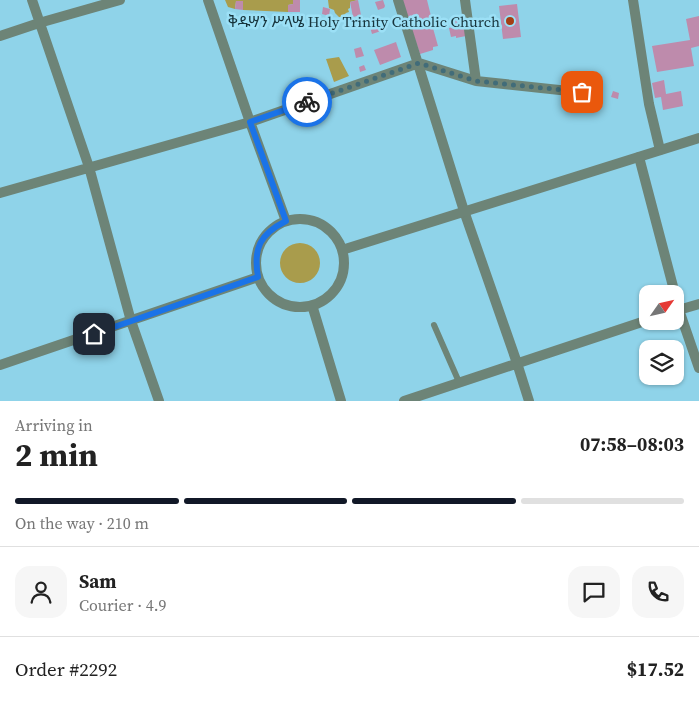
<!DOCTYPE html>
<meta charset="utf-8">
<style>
body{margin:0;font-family:"Source Serif 4","Noto Sans Ethiopic",serif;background:#f6f6f6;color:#222;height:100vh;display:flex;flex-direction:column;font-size:19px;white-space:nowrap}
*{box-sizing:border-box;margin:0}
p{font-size:16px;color:#767676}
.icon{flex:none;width:28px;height:28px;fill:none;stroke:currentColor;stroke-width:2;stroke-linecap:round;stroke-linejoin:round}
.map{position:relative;height:401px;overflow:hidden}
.panel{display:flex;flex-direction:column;background:#fff;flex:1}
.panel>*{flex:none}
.needle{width:32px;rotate:56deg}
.tools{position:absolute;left:639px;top:285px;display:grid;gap:10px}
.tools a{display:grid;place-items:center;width:45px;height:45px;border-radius:10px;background:#fff;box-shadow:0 1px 4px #0004;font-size:25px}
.pin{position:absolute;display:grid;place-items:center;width:42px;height:42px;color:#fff;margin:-21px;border-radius:10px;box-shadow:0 2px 8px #0006}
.courier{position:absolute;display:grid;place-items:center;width:50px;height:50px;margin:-25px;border:4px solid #1a73e8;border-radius:50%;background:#fff;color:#222;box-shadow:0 1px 6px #0007}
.overview em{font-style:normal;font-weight:700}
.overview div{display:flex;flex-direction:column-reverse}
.overview{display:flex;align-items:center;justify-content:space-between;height:85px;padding:0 15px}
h1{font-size:32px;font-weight:700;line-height:38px}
.bar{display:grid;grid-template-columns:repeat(4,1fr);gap:8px 5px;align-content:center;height:60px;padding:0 15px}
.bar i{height:6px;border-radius:4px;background:#e0e0e0}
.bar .active{background:#111827}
.bar p{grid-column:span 4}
.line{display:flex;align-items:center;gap:12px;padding:0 15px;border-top:1px solid #e0e0e0}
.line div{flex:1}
.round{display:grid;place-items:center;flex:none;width:52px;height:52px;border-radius:15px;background:#f6f6f6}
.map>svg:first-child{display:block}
</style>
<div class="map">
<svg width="699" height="401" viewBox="0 0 699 401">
<rect width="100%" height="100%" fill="#8fd3e9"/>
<!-- green -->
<path fill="#a99c4c" d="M225,0H293V4L288,5V12L243,10V2L236,1L235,9L228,7Z
M328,0H358L350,2V8L348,9L349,12L346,13L342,17H339L335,13L334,10L329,8Z
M339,57L349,76L334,82L326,59Z
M280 263a20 20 0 1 1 40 0a20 20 0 1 1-40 0Z"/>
<!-- building -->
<path fill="#be8bac" d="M293,0H300V12H288V5L293,4Z
M358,0L361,15L353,17L350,2Z
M383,0L385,6L384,8L378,10L375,2Z
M402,0H427L432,20L431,21L438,46L433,47V50L420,54Z
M236,1H243V10L235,9Z
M517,4L521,37L503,39L499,6Z
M323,7L330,9L329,16L322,14Z
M461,15L466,36L456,38V36L451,37L449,28L454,27L452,17Z
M699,16V46L691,48L694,66L657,72L652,46L690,40L686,19Z
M385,22L387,29L372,34L370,27Z
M396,42L401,57L380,65L374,50Z
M361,47L364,56L356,58L354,49Z
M364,65L366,70L360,72L359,67Z
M664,80L666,94L681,91L683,106L663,110L661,97L655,98L652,83Z
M613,91L619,93L618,99L611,97Z"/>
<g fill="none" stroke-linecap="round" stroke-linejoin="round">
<!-- service -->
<path stroke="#6d8477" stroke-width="6" d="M434,325L459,382"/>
<!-- minor -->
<path stroke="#6d8477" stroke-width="10" d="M32,0L89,167L131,321L159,401
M208,0L250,122L286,221
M398,0L464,211L517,363L529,401
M465,0L476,81
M633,0L649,104L660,150
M0,36L39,23L120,0
M639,157L675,294
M0,193L250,122L419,63L476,81L597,94
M675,294L679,310L699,368
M675,311L699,304
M0,365L258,277
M404,401L648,320"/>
<!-- tertiary -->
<path stroke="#6d8477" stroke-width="10" d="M256 263a44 44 0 1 1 88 0a44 44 0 1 1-88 0Z
M342,250L699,138
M312,305L341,401"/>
</g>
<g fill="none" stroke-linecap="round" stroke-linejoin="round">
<!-- done -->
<path stroke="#416c79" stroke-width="5" stroke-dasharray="0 9" d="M307,102L419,63L476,81L582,92"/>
<!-- route -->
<path stroke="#1a73e8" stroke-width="6" d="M94,334L258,277C253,248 260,234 286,221L250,122L307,102"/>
</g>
<!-- markers -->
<circle fill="#a43f15" stroke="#9ce0f6" stroke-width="2" cx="510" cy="21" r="5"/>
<g text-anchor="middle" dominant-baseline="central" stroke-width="5" stroke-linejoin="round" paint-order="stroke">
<!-- poi labels -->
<g font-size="15" fill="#17343c" stroke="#9ce0f6" text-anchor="end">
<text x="500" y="21">ቅዱሣን ሥላሤ Holy Trinity Catholic Church</text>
</g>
</g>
</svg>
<div class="tools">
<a><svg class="needle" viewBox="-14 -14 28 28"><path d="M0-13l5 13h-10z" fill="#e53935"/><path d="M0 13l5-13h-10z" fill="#767676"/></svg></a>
<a><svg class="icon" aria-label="layers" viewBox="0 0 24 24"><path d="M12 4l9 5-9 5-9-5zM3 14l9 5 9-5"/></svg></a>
</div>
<div class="pin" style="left:582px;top:92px;background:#ea580c"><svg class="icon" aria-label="bag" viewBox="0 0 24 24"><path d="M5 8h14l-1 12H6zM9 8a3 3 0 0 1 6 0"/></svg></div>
<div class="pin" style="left:94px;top:334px;background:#1f2937"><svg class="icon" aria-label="home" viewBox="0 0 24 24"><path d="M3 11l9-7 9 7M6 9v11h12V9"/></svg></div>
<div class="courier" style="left:307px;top:102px"><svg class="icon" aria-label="bike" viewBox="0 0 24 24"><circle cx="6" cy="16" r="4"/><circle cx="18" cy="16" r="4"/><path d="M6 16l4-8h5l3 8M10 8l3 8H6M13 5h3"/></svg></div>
</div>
<section class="panel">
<div class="overview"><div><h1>2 min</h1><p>Arriving in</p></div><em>07:58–08:03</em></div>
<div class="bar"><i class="active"></i><i class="active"></i><i class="active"></i><i></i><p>On the way · 210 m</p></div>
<div class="line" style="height:90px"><a class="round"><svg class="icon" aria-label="person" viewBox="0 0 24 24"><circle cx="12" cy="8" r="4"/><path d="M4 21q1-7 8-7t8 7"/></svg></a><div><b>Sam</b><p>Courier · 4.9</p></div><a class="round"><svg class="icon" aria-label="chat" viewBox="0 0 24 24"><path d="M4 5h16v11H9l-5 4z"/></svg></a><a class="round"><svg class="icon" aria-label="phone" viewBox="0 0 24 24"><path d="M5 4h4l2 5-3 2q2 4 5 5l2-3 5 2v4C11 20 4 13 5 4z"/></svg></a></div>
<div class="line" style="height:65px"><div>Order #2292</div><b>$17.52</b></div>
</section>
